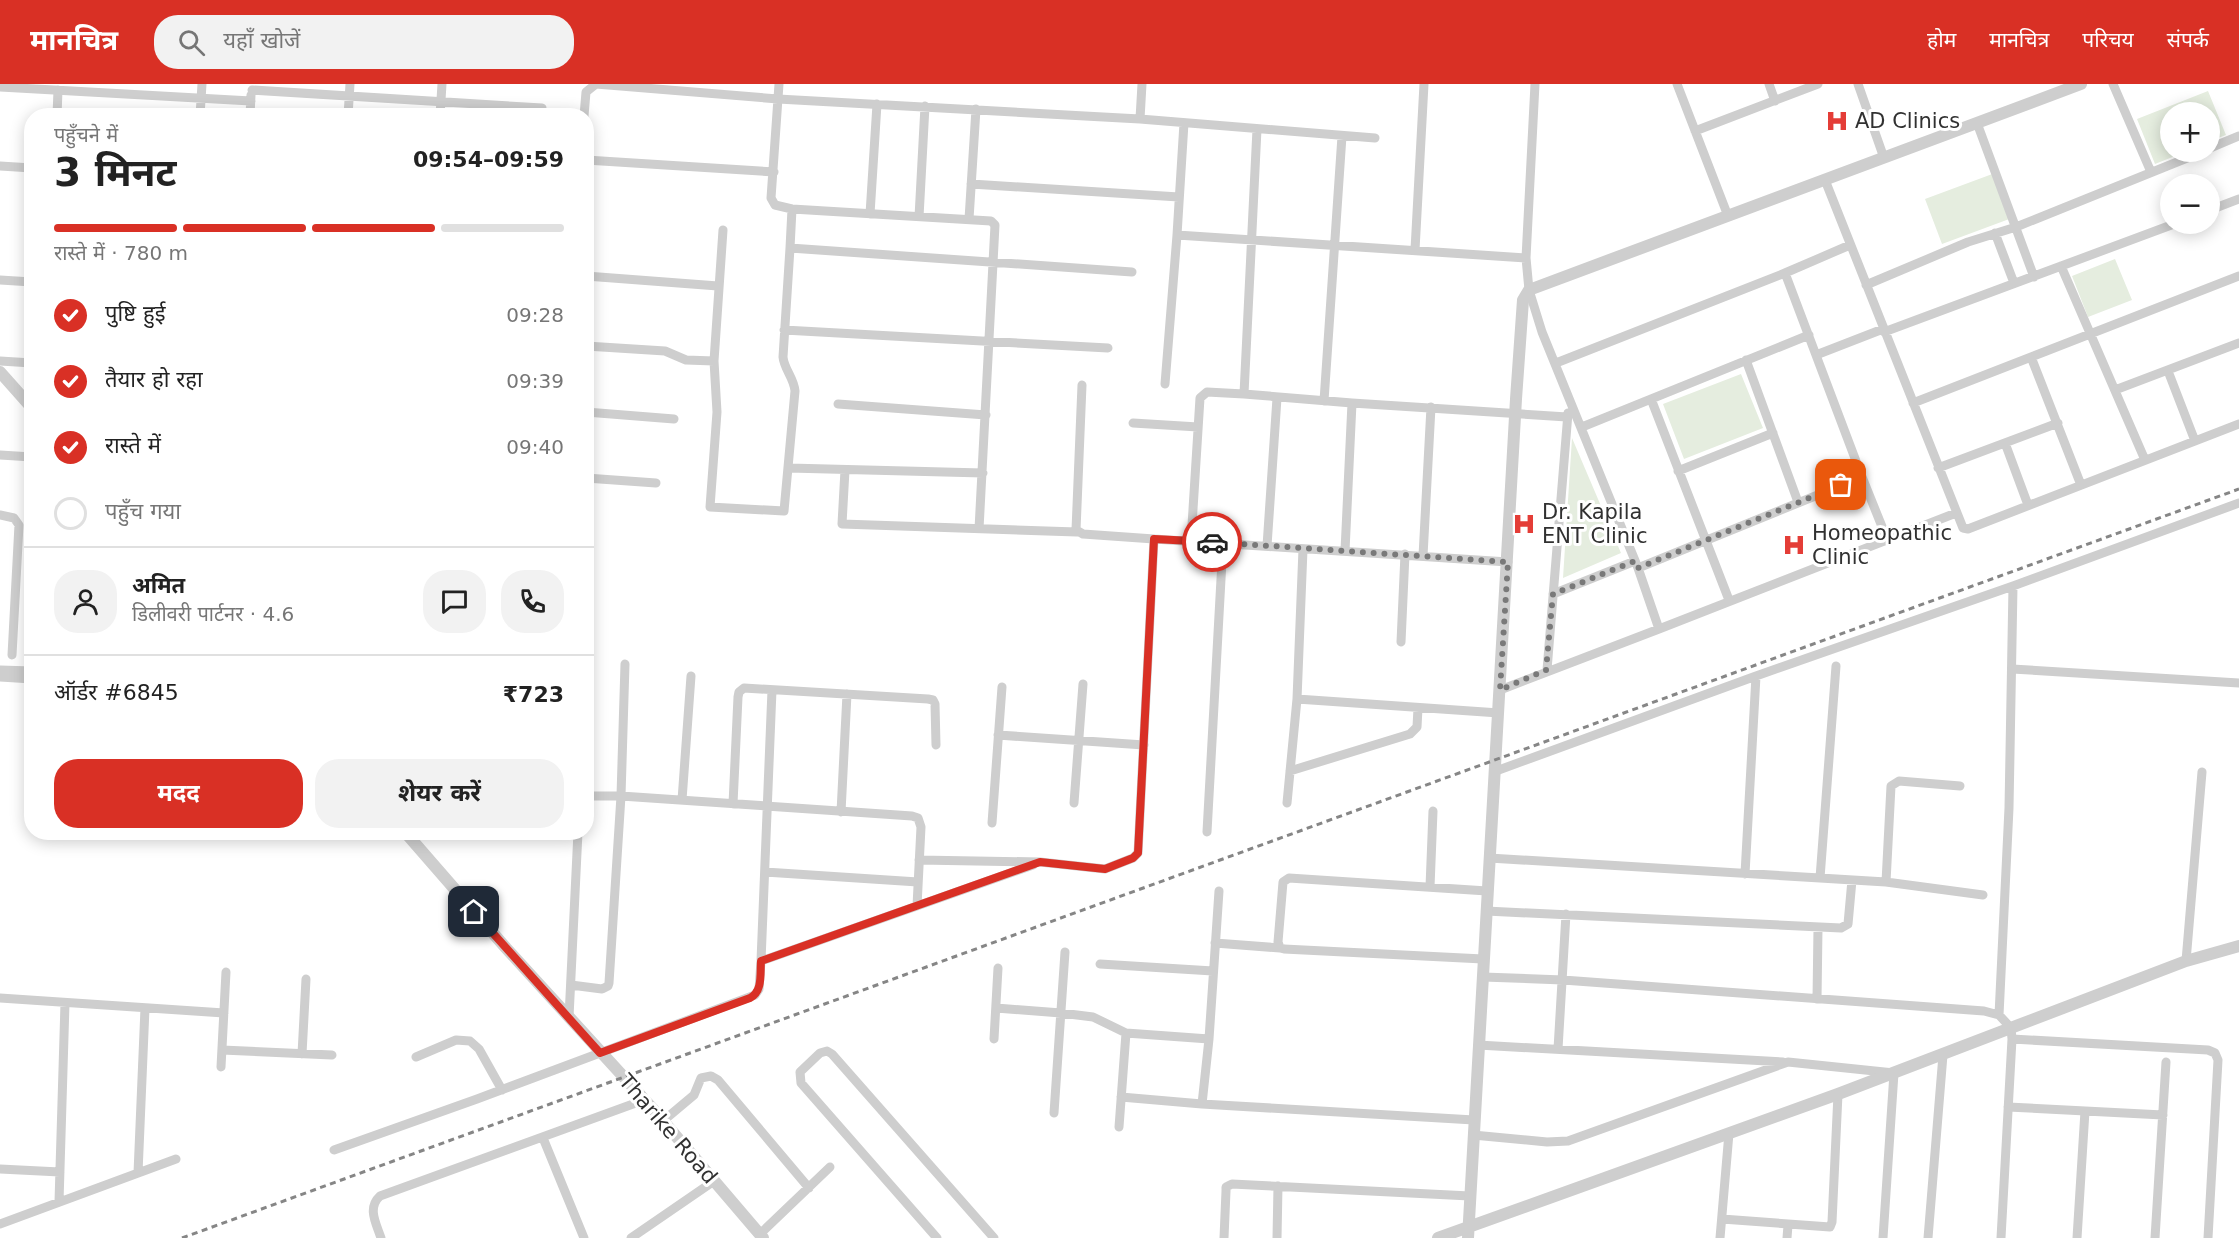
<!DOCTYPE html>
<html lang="hi">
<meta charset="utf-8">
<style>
body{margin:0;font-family:"DejaVu Sans","Noto Sans Devanagari",sans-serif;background:#f2f2f2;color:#222;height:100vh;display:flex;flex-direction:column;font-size:22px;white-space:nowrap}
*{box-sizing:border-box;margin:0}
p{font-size:20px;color:#767676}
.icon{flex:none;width:33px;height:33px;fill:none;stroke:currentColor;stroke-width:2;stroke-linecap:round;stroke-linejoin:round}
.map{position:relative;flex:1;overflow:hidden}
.drawer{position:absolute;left:24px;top:24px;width:570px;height:732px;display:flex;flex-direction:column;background:#fff;border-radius:24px;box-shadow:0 3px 15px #0003}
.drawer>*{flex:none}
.controls{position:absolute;left:2160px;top:18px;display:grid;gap:12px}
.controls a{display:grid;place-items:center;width:60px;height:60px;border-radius:50%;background:#fff;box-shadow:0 3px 15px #0003;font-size:30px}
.pin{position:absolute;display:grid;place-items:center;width:51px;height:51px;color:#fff;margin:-26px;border-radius:12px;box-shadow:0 3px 9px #0006}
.courier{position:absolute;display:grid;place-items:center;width:60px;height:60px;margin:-30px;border:4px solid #d93025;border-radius:50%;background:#fff;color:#222;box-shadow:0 2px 8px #0007}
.summary em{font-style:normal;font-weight:700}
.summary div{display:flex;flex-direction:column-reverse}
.summary{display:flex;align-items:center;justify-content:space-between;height:102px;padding:0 30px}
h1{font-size:39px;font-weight:700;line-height:45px}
.bar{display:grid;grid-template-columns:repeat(4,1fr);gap:9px 6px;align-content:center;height:72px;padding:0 30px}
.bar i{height:8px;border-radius:4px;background:#e0e0e0}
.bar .on{background:#d93025}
.bar p{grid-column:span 4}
.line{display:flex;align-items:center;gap:15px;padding:0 30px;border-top:2px solid #e0e0e0}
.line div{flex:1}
.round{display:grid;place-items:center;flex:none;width:63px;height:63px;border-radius:24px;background:#f2f2f2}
ol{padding:0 30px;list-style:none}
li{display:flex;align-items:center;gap:18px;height:66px}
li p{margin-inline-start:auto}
li .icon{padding:6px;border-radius:50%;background:#d93025;color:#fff;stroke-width:4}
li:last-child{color:#767676}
li i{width:33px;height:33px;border:3px solid #e0e0e0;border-radius:50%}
.action{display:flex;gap:12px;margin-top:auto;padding:12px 30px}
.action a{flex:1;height:69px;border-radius:24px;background:#d93025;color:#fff;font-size:24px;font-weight:700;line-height:69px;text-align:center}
.action a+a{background:#f2f2f2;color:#222}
header{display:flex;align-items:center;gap:36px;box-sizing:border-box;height:84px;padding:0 30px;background:#d93025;color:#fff}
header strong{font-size:28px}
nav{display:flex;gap:33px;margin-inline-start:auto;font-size:21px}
.search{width:420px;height:54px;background:#f2f2f2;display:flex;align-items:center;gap:15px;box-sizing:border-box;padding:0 21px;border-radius:24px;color:#767676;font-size:22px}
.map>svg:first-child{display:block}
</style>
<header>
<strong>मानचित्र</strong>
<div class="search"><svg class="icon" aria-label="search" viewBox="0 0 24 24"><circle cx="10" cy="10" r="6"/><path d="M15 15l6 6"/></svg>यहाँ खोजें</div>
<nav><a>होम</a><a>मानचित्र</a><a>परिचय</a><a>संपर्क</a></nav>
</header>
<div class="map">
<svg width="2239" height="1154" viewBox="0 0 2239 1154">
<rect width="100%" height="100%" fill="#fff"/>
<!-- green -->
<path fill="#e5eddf" d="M2208,7L2226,51L2210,57V28H2170V68H2185L2155,80L2137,35Z
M1995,89L2012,134L1942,160L1925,115Z
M2115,175L2132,216L2088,233L2072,192Z
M1741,290L1763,344L1684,375L1663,320Z
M1572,354L1621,469L1563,494Z"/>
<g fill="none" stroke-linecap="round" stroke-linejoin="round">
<!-- minor -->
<path stroke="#cecece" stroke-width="9" d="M596,0L778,15L1140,35
M779,0L771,114L775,121L792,125L991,137L995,141L979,445
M1142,0L1140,35L1375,54
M1535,0L1526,174L1529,206L1542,248L1638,484L1659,545L1956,429
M1677,0L1728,132
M1769,0L1775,17
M1858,0L1884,74
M2113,0L2151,88
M0,3L251,17
M252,6L542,24
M57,32L58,6
M200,32L202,0
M250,32L251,11
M348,32L350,0
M440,32L442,0
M584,32L586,8L596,0
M1977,39L2034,193
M1257,45L1244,310L1352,319L1567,333
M1695,47L1818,0
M2210,64L2239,52
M586,76L774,88
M0,82L32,84
M1825,96L1963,444L1968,445L2239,340
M971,100L1179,113
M792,125L790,164L1132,188
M2210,126L2239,115
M870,130L877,20
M919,133L925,22
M969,135L976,25
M723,146L714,277L717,328L710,423L784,427L795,307C794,294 784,285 783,273L790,164
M1995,149L2014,199
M1177,151L1184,39
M1415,166L1424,0
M2061,182L2145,376
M586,192L718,202
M0,196L32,198
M1866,201L1968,158L2016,143L2202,68
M784,246L1108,264
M1884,248L2174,140
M586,262L665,267L686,276L714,277
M1816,271L1883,245
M2031,273L2081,401
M1746,276L1798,418
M0,277L32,279
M1556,279L1785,189
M2168,287L2195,357
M1165,300L1177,151L1526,174
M2115,306L2239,259
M1651,315L1729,516
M1324,317L1342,52
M1913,319L2239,192
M838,320L986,331
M586,328L674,335
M1133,339L1198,343
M1582,343L1809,251
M2005,359L2028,421
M0,371L32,373
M789,384L983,389
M1938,384L2058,339
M845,386L842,440L1077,448
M1678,387L1773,349
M1862,393L1887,455
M586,394L656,399
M0,431L14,434L19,441L12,571
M1154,455L1508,478
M1191,457L1200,314L1207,308L1244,310
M1267,462L1277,314
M1345,467L1352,319
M1423,472L1431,323
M1638,484L1862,393L1785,189L1850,161
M1553,510L1635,477
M1401,558L1405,470
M2012,585L2239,599
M0,586L32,587
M1547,586L1568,329
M0,593L32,595
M1500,606L1659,545
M1297,615L1499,629
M998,651L1144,661
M1290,687L1410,650L1417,643L1418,624
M1496,687L1756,592L2013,502L2239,419
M586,712H621L912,732L918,734L921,743L917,822
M682,716L691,592
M1074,719L1083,600
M1287,719L1297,615L1303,465
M733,720L738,613L739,608L744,604L928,615L933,616L935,620L936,661
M841,728L847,610
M992,739L1002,603
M1207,748L1223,459
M1489,774L1820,794L1836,582
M919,776L1040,778L1105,785L1133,774L1138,769L1154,455L1083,450L1076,446L1082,301
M765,788L918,798
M1745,790L1756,592
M1820,794L1886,798L1983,811
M1886,798L1891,702L1899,697L1960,702
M1430,803L1433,727
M1486,827L1841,844L1848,840L1852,796
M1215,859L1280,864
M1483,875L1284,865L1280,864L1278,858L1283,798L1289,794L1487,807
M761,877L1033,781
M2186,877L2202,688
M1100,880L1213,887
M1483,893L1563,896L1984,927L1999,931L2011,944L2012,955L2001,1154
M571,901L602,905L608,902L609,899L621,712L625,580
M0,914L224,929
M1817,915L1818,844
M996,924L1061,929L1093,933L1126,949
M1999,931L2009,724L2013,502
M569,933L578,748
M994,955L998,884
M2012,955L2208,966L2215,969L2218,976L2208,1154
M1478,961L1783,978
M1558,965L1566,830
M222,966L332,971
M302,970L306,895
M416,973L456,956L470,957L479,965L502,1006
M221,983L226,888
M1121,1013L1202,1020L1209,955L1219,807
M1202,1020L1474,1036
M2008,1023L2163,1031
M1054,1029L1065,868
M663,1037L694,1011L701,994L711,992L718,996L809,1104
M1119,1043L1126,949L1209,955
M1473,1051L1547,1058L1568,1057L1788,978L1894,989L1883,1154
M543,1054L584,1154
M334,1066L477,1015L755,911L759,905L761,877L772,606
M0,1085L60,1088
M138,1089L145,924
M59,1118L65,919
M1722,1135L1830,1143L1832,1138L1838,1010
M0,1140L176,1075
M760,1150L830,1083
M381,1154C376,1139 367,1124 380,1112L644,1016
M631,1154L714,1097
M937,1154L801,999L800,988L820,969L827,967L832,970L994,1154
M1224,1154L1226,1107V1103L1232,1100L1470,1112
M1277,1154L1278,1102
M1720,1154L1729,1049
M1787,1154L1788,1141
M1928,1154L1943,971
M2077,1154L2085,1027
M2155,1154L2166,978"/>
<!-- tertiary -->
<path stroke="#cecece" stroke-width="12" d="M0,288L32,324
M405,748L506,864L652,1024L763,1154
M1438,1154L1838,1010L2186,877L2239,862
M1468,1154L1516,315L1523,216L1529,206L2081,0"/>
<!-- rail -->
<path stroke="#868686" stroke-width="3" stroke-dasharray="6 4.5" stroke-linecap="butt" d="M182,1154L2239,405"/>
</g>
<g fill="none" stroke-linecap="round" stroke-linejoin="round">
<!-- done -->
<path stroke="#797979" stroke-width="6" stroke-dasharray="0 10.8" d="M1212,458L1508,478L1500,606L1546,586L1553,510L1635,477L1638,484L1841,401"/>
<!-- route -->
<path stroke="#d93025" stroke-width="8" d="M474,828L600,969L750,914C763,907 760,890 761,877L1040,778L1105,785L1133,774L1138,769L1154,455L1212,458"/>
</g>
<!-- icons -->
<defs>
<g id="hospital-bare" transform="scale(1.8)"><path d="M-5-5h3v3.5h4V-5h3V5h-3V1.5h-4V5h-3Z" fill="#e43d37" stroke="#fff" stroke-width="2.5" paint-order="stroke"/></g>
</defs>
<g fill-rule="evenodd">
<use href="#hospital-bare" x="1837" y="37"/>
<use href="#hospital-bare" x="1524" y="440"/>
<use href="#hospital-bare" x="1794" y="461"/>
</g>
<g text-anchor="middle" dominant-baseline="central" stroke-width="6" stroke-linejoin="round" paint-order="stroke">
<!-- poi labels -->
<g font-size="21" fill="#313131" stroke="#fff" text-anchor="start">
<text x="1855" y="37">AD Clinics</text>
<text x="1542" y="428">Dr. Kapila<tspan x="1542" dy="24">ENT Clinic</tspan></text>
<text x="1812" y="449">Homeopathic<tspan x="1812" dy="24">Clinic</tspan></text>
</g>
<!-- street labels -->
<g font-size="21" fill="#313131" stroke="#fff">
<text transform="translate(668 1045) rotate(49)">Tharike Road</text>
</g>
</g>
</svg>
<div class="controls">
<a>+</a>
<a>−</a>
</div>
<div class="pin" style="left:1841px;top:401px;background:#ea580c"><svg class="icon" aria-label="bag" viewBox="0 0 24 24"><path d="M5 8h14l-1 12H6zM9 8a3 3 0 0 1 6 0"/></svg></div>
<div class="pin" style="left:474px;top:828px;background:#1f2937"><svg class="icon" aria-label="home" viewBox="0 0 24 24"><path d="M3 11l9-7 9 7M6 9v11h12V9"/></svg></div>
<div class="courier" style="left:1212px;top:458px"><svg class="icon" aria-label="car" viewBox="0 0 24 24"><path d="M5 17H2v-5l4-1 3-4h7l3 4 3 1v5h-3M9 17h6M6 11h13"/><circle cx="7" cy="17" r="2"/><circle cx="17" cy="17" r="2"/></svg></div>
<section class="drawer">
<div class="summary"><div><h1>3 मिनट</h1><p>पहुँचने में</p></div><em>09:54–09:59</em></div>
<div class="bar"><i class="on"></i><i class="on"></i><i class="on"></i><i></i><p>रास्ते में · 780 m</p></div>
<ol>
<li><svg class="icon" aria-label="check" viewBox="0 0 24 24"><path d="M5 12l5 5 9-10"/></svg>पुष्टि हुई<p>09:28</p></li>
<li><svg class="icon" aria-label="check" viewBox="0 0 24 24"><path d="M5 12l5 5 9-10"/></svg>तैयार हो रहा<p>09:39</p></li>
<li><svg class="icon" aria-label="check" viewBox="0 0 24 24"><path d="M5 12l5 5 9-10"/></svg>रास्ते में<p>09:40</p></li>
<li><i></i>पहुँच गया</li>
</ol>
<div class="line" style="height:108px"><a class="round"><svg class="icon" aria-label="person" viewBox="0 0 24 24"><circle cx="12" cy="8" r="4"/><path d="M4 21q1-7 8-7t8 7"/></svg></a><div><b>अमित</b><p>डिलीवरी पार्टनर · 4.6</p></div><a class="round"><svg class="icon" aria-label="chat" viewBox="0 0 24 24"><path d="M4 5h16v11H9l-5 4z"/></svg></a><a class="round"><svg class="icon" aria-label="phone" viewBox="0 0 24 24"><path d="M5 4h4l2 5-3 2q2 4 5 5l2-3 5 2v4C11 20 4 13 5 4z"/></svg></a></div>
<div class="line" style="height:78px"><div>ऑर्डर #6845</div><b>₹723</b></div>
<div class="action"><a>मदद</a><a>शेयर करें</a></div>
</section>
</div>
